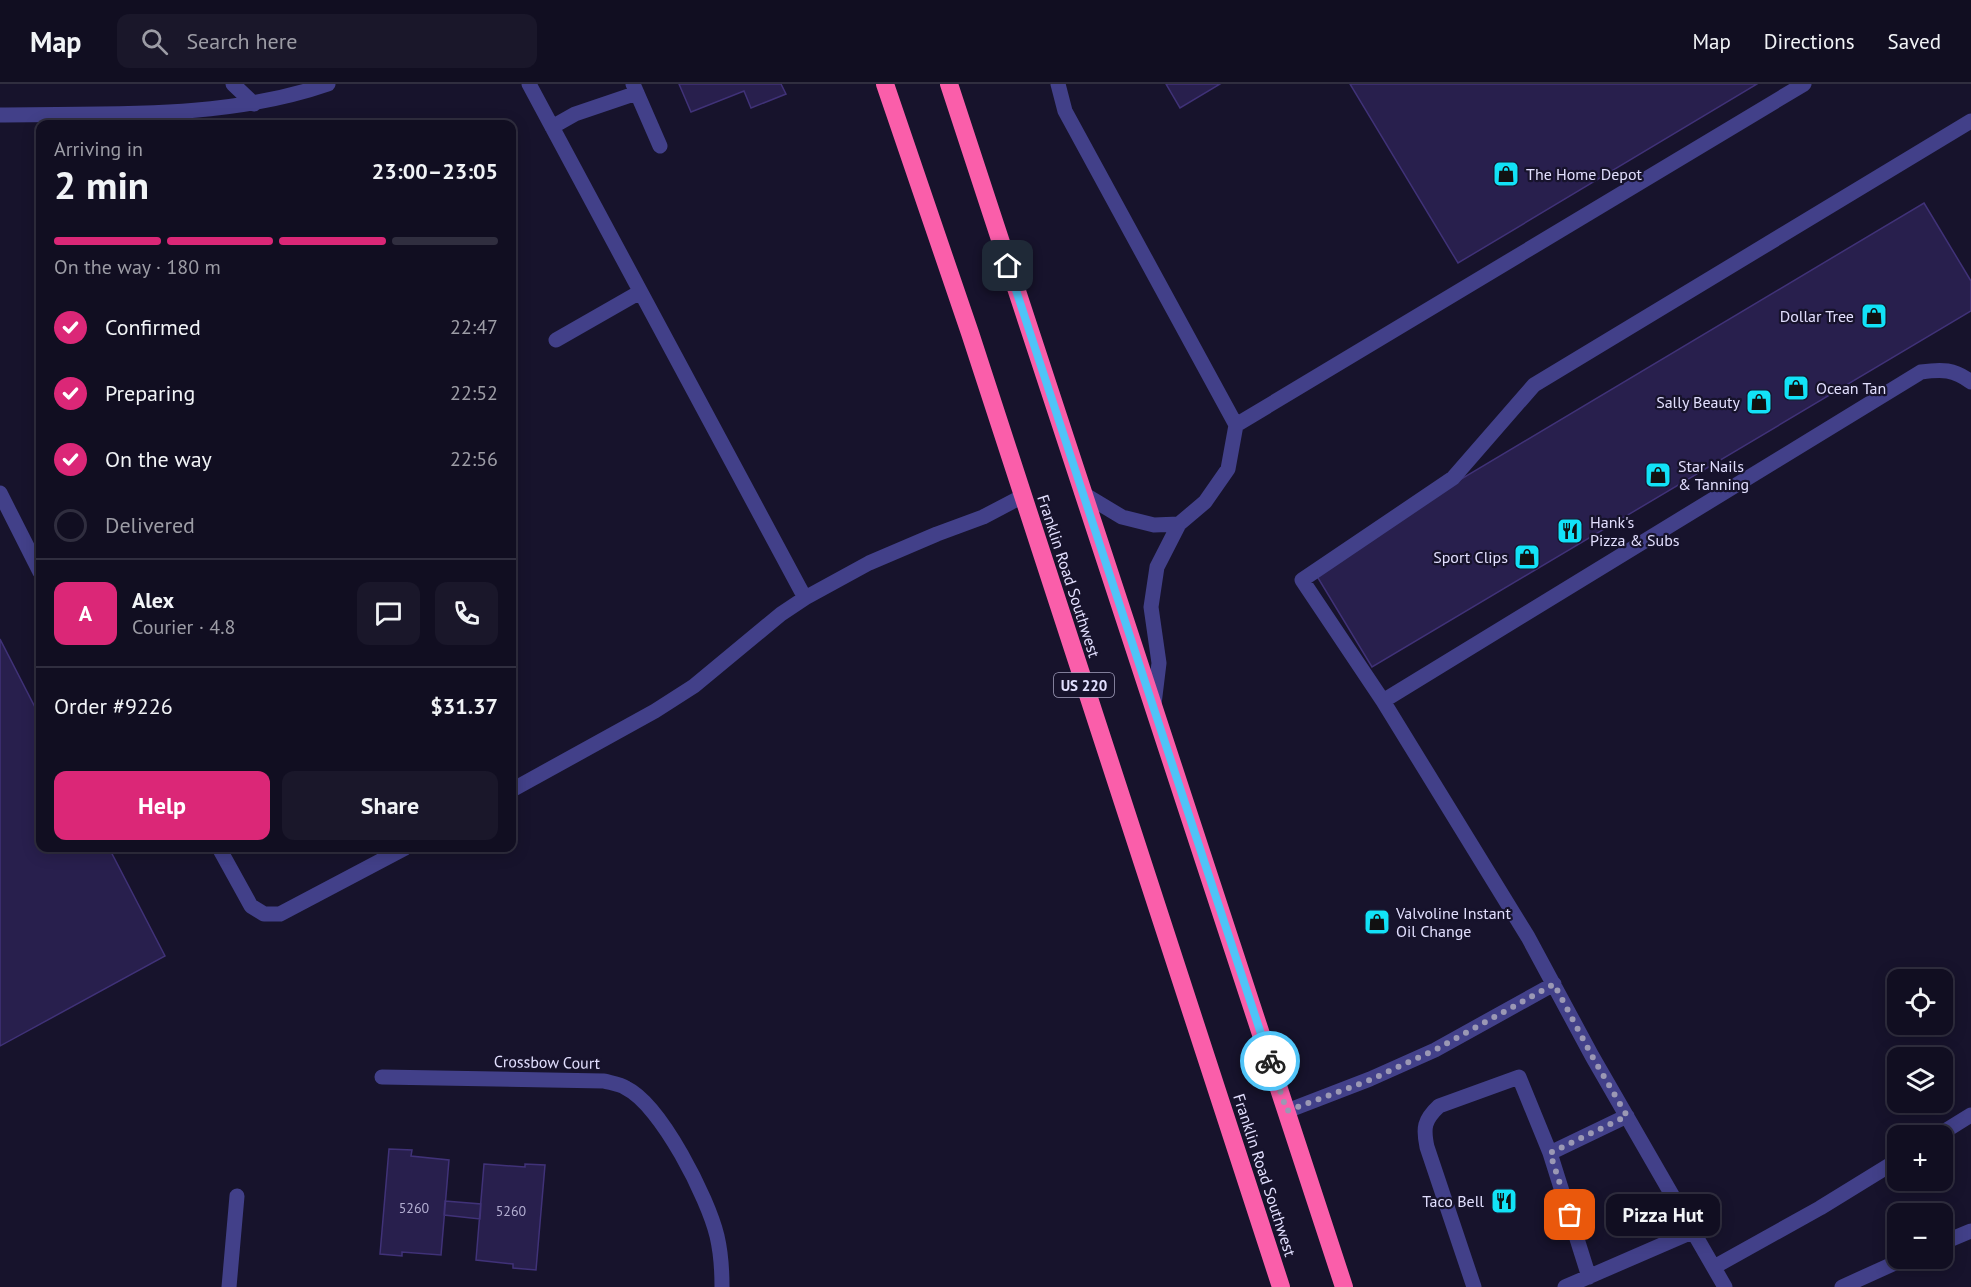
<!DOCTYPE html>
<meta charset="utf-8">
<style>
body{margin:0;font-family:"PT Sans",sans-serif;background:#1a172a;color:#f1f3f6;height:100vh;display:flex;flex-direction:column;font-size:22px;white-space:nowrap}
*{box-sizing:border-box;margin:0}
p{font-size:20px;color:#9c9ca5}
.icon{flex:none;width:33px;height:33px;fill:none;stroke:currentColor;stroke-width:2;stroke-linecap:round;stroke-linejoin:round}
.map{position:relative;flex:1;overflow:hidden}
.panel{position:absolute;left:36px;top:36px;width:480px;height:732px;display:flex;flex-direction:column;background:#110e21;border-radius:12px;box-shadow:0 3px 15px #0003,0 0 0 2px #302e3f}
.panel>*{flex:none}
.controls{position:absolute;left:1887px;top:885px;display:grid;gap:12px}
.controls a{display:grid;place-items:center;width:66px;height:66px;border-radius:12px;background:#110e21;box-shadow:0 3px 15px #0003,0 0 0 2px #302e3f;font-size:30px}
.pin{position:absolute;display:grid;place-items:center;width:51px;height:51px;color:#fff;margin:-26px;border-radius:12px;box-shadow:0 3px 9px #0006}
.courier{position:absolute;display:grid;place-items:center;width:60px;height:60px;margin:-30px;border:4px solid #4fc3f7;border-radius:50%;background:#fff;color:#222;box-shadow:0 2px 8px #0007}
.bubble{position:absolute;height:42px;border-radius:12px;background:#110e21;box-shadow:0 3px 15px #0003,0 0 0 2px #302e3f;font-size:20px;font-weight:800;line-height:42px;text-align:center}
.overview em{font-style:normal;font-weight:800}
.overview div{display:flex;flex-direction:column-reverse}
.overview{display:flex;align-items:center;justify-content:space-between;height:102px;padding:0 18px}
h1{font-size:39px;font-weight:800;line-height:45px}
.bar{display:grid;grid-template-columns:repeat(4,1fr);gap:9px 6px;align-content:center;height:72px;padding:0 18px}
.bar i{height:8px;border-radius:4px;background:#302e3f}
.bar .active{background:#db2777}
.bar p{grid-column:span 4}
.line{display:flex;align-items:center;gap:15px;padding:0 18px;border-top:2px solid #302e3f}
.line div{flex:1}
.round{display:grid;place-items:center;flex:none;width:63px;height:63px;border-radius:12px;background:#1a172a}
ol{padding:0 18px;list-style:none}
li{display:flex;align-items:center;gap:18px;height:66px}
li p{margin-inline-start:auto}
li .icon{padding:6px;border-radius:50%;background:#db2777;color:#fff;stroke-width:4}
li:last-child{color:#9c9ca5}
li i{width:33px;height:33px;border:3px solid #302e3f;border-radius:50%}
.primary-button{display:flex;gap:12px;margin-top:auto;padding:12px 18px}
.primary-button a{flex:1;height:69px;border-radius:12px;background:#db2777;color:#fff;font-size:24px;font-weight:800;line-height:69px;text-align:center}
.primary-button a+a{background:#1a172a;color:#f1f3f6}
header{display:flex;align-items:center;gap:36px;box-sizing:border-box;height:84px;padding:0 30px;background:#110e21;border-bottom:2px solid #302e3f}
header strong{font-size:28px}
nav{display:flex;gap:33px;margin-inline-start:auto;font-size:21px}
.search{width:420px;height:54px;background:#1a172a;display:flex;align-items:center;gap:15px;box-sizing:border-box;padding:0 21px;border-radius:12px;color:#9c9ca5;font-size:22px}
.map>svg:first-child{display:block}
</style>
<header>
<strong>Map</strong>
<div class="search"><svg class="icon" aria-label="search" viewBox="0 0 24 24"><circle cx="10" cy="10" r="6"/><path d="M15 15l6 6"/></svg>Search here</div>
<nav><a>Map</a><a>Directions</a><a>Saved</a></nav>
</header>
<div class="map">
<svg width="1971" height="1203" viewBox="0 0 1971 1203">
<rect width="100%" height="100%" fill="#17132c"/>
<!-- building -->
<path fill="#281f4d" stroke="#403278" stroke-width="1.5" d="M679,0H781L786,10L751,24L744,7L691,28Z
M1166,0H1220L1180,24Z
M1350,0H1757L1458,179Z
M1924,119L1971,197V227L1372,583L1312,484Z
M0,555L40,633V764H109L165,872L0,962Z
M389,1065L412,1066L411,1072L449,1076L441,1171L402,1168V1172L380,1170Z
M484,1080L525,1083V1080L545,1081L536,1186L513,1184V1180L476,1176Z
M445,1117L481,1120L480,1135L444,1131Z"/>
<g fill="none" stroke-linecap="round" stroke-linejoin="round">
<!-- minor -->
<path stroke="#424089" stroke-width="15" d="M233,0L254,20
M529,0L805,514
M633,0L660,62
M1058,0L1065,27L1236,341L1804,0
M0,31C109,29 224,36 328,0
M552,43L575,30L637,9
M556,256L640,208
M0,409L40,488
M1082,409L1122,433L1154,441L1179,440
M1383,617L1302,496L1453,394L1534,301L1971,37
M1154,620L1159,579L1151,523L1157,483L1179,440L1205,418L1228,385L1236,341
M512,706L655,627L694,602L781,530L805,514L869,479L937,450L983,433L1023,412
M219,764L251,822L264,830H280L405,764
M382,993L604,997C611,999 620,1000 626,1004C661,1021 708,1114 717,1152C721,1169 722,1186 722,1203
M1287,1027L1370,995L1435,966L1554,900
M1937,1052L1971,1031
M1550,1069L1589,1193
M1942,1159L1971,1147
M1714,1183L1820,1124L1898,1076
M229,1203L237,1112
M1474,1203L1427,1063C1423,1044 1424,1036 1439,1022L1519,993L1550,1069L1627,1032
M1565,1203L1694,1147
M1725,1203L1592,972L1528,853L1383,617L1921,288C1942,285 1954,285 1971,298
M1842,1203L1906,1174"/>
<!-- highway -->
<path stroke="#fa5eaa" stroke-width="18" d="M885,0L970,249L1281,1203
M949,0L1344,1203"/>
</g>
<g fill="none" stroke-linecap="round" stroke-linejoin="round">
<!-- done -->
<path stroke="#9b98b4" stroke-width="6" stroke-dasharray="0 10.8" d="M1270,977L1287,1027L1370,996L1435,966L1554,900L1592,972L1627,1032L1550,1069L1570,1131"/>
<!-- route -->
<path stroke="#4fc3f7" stroke-width="8" d="M1008,182L1270,977"/>
</g>
<!-- icons -->
<defs>
<g id="shop-square" transform="scale(1.35)"><rect x="-9" y="-9" width="18" height="18" rx="4" fill="#12e2f7" stroke="#17132c"/><path d="M-5-2.5h2.3a2.7 3.5 0 0 1 5.4 0H5L5.5 6h-11ZM-1.5-2.5h3a1.5 2.3 0 0 0-3 0Z" fill="#111"/></g>
<g id="restaurant-square" transform="scale(1.35)"><rect x="-9" y="-9" width="18" height="18" rx="4" fill="#12e2f7" stroke="#17132c"/><path d="M-5-6h1v4h1v-4h1v4h1v-4h1v5L-1.5 .5V6h-2V.5L-5-1ZM5-6V6H3V1.5H1.5Q1.5-4 5-6Z" fill="#111"/></g>
</defs>
<g fill-rule="evenodd">
<use href="#shop-square" x="1506" y="90"/>
<use href="#shop-square" x="1874" y="232"/>
<use href="#shop-square" x="1796" y="304"/>
<use href="#shop-square" x="1759" y="318"/>
<use href="#shop-square" x="1658" y="391"/>
<use href="#restaurant-square" x="1570" y="447"/>
<use href="#shop-square" x="1527" y="473"/>
<use href="#shop-square" x="1377" y="838"/>
<use href="#restaurant-square" x="1504" y="1117"/>
</g>
<g text-anchor="middle" dominant-baseline="central" stroke-width="4.5" stroke-linejoin="round" paint-order="stroke">
<!-- number labels -->
<g font-size="14" fill="#b4afd2">
<text x="414" y="1124">5260</text>
<text x="511" y="1127">5260</text>
</g>
<!-- shield labels -->
<rect fill="#17132c" stroke="#a5a2bf" stroke-width="1.5" x="1054" y="589" width="60" height="24" rx="4.5"/>
<g font-size="15" font-weight="bold" fill="#e2dffe">
<text x="1084" y="601">US 220</text>
</g>
<!-- poi labels -->
<g font-size="16" fill="#e2dffe" stroke="#17132c" text-anchor="start">
<text x="1526" y="90">The Home Depot</text>
<text x="1854" y="232" text-anchor="end">Dollar Tree</text>
<text x="1816" y="304">Ocean Tan</text>
<text x="1740" y="318" text-anchor="end">Sally Beauty</text>
<text x="1678" y="382">Star Nails<tspan x="1678" dy="18">&amp; Tanning</tspan></text>
<text x="1590" y="438">Hank's<tspan x="1590" dy="18">Pizza &amp; Subs</tspan></text>
<text x="1508" y="473" text-anchor="end">Sport Clips</text>
<text x="1396" y="829">Valvoline Instant<tspan x="1396" dy="18">Oil Change</tspan></text>
<text x="1484" y="1117" text-anchor="end">Taco Bell</text>
</g>
<!-- street labels -->
<g font-size="16" fill="#e2dffe" stroke="#17132c">
<text transform="translate(1069 492) rotate(72)">Franklin Road Southwest</text>
<text transform="translate(547 978) rotate(1)">Crossbow Court</text>
<text transform="translate(1265 1091) rotate(72)">Franklin Road Southwest</text>
</g>
</g>
</svg>
<div class="controls">
<a><svg class="icon" aria-label="locate" viewBox="0 0 24 24"><circle cx="12" cy="12" r="6"/><path d="M12 2v4M12 18v4M2 12h4M18 12h4"/></svg></a>
<a><svg class="icon" aria-label="layers" viewBox="0 0 24 24"><path d="M12 4l9 5-9 5-9-5zM3 14l9 5 9-5"/></svg></a>
<a>+</a>
<a>−</a>
</div>
<div class="pin" style="left:1570px;top:1131px;background:#ea580c"><svg class="icon" aria-label="bag" viewBox="0 0 24 24"><path d="M5 8h14l-1 12H6zM9 8a3 3 0 0 1 6 0"/></svg></div>
<div class="pin" style="left:1008px;top:182px;background:#1f2937"><svg class="icon" aria-label="home" viewBox="0 0 24 24"><path d="M3 11l9-7 9 7M6 9v11h12V9"/></svg></div>
<div class="courier" style="left:1270px;top:977px"><svg class="icon" aria-label="bike" viewBox="0 0 24 24"><circle cx="6" cy="16" r="4"/><circle cx="18" cy="16" r="4"/><path d="M6 16l4-8h5l3 8M10 8l3 8H6M13 5h3"/></svg></div>
<div class="bubble" style="left:1606px;top:1110px;width:114px">Pizza Hut</div>
<section class="panel">
<div class="overview"><div><h1>2 min</h1><p>Arriving in</p></div><em>23:00–23:05</em></div>
<div class="bar"><i class="active"></i><i class="active"></i><i class="active"></i><i></i><p>On the way · 180 m</p></div>
<ol>
<li><svg class="icon" aria-label="check" viewBox="0 0 24 24"><path d="M5 12l5 5 9-10"/></svg>Confirmed<p>22:47</p></li>
<li><svg class="icon" aria-label="check" viewBox="0 0 24 24"><path d="M5 12l5 5 9-10"/></svg>Preparing<p>22:52</p></li>
<li><svg class="icon" aria-label="check" viewBox="0 0 24 24"><path d="M5 12l5 5 9-10"/></svg>On the way<p>22:56</p></li>
<li><i></i>Delivered</li>
</ol>
<div class="line" style="height:108px"><b class="round" style="background:#db2777;color:#fff">A</b><div><b>Alex</b><p>Courier · 4.8</p></div><a class="round"><svg class="icon" aria-label="chat" viewBox="0 0 24 24"><path d="M4 5h16v11H9l-5 4z"/></svg></a><a class="round"><svg class="icon" aria-label="phone" viewBox="0 0 24 24"><path d="M5 4h4l2 5-3 2q2 4 5 5l2-3 5 2v4C11 20 4 13 5 4z"/></svg></a></div>
<div class="line" style="height:78px"><div>Order #9226</div><b>$31.37</b></div>
<div class="primary-button"><a>Help</a><a>Share</a></div>
</section>
</div>
